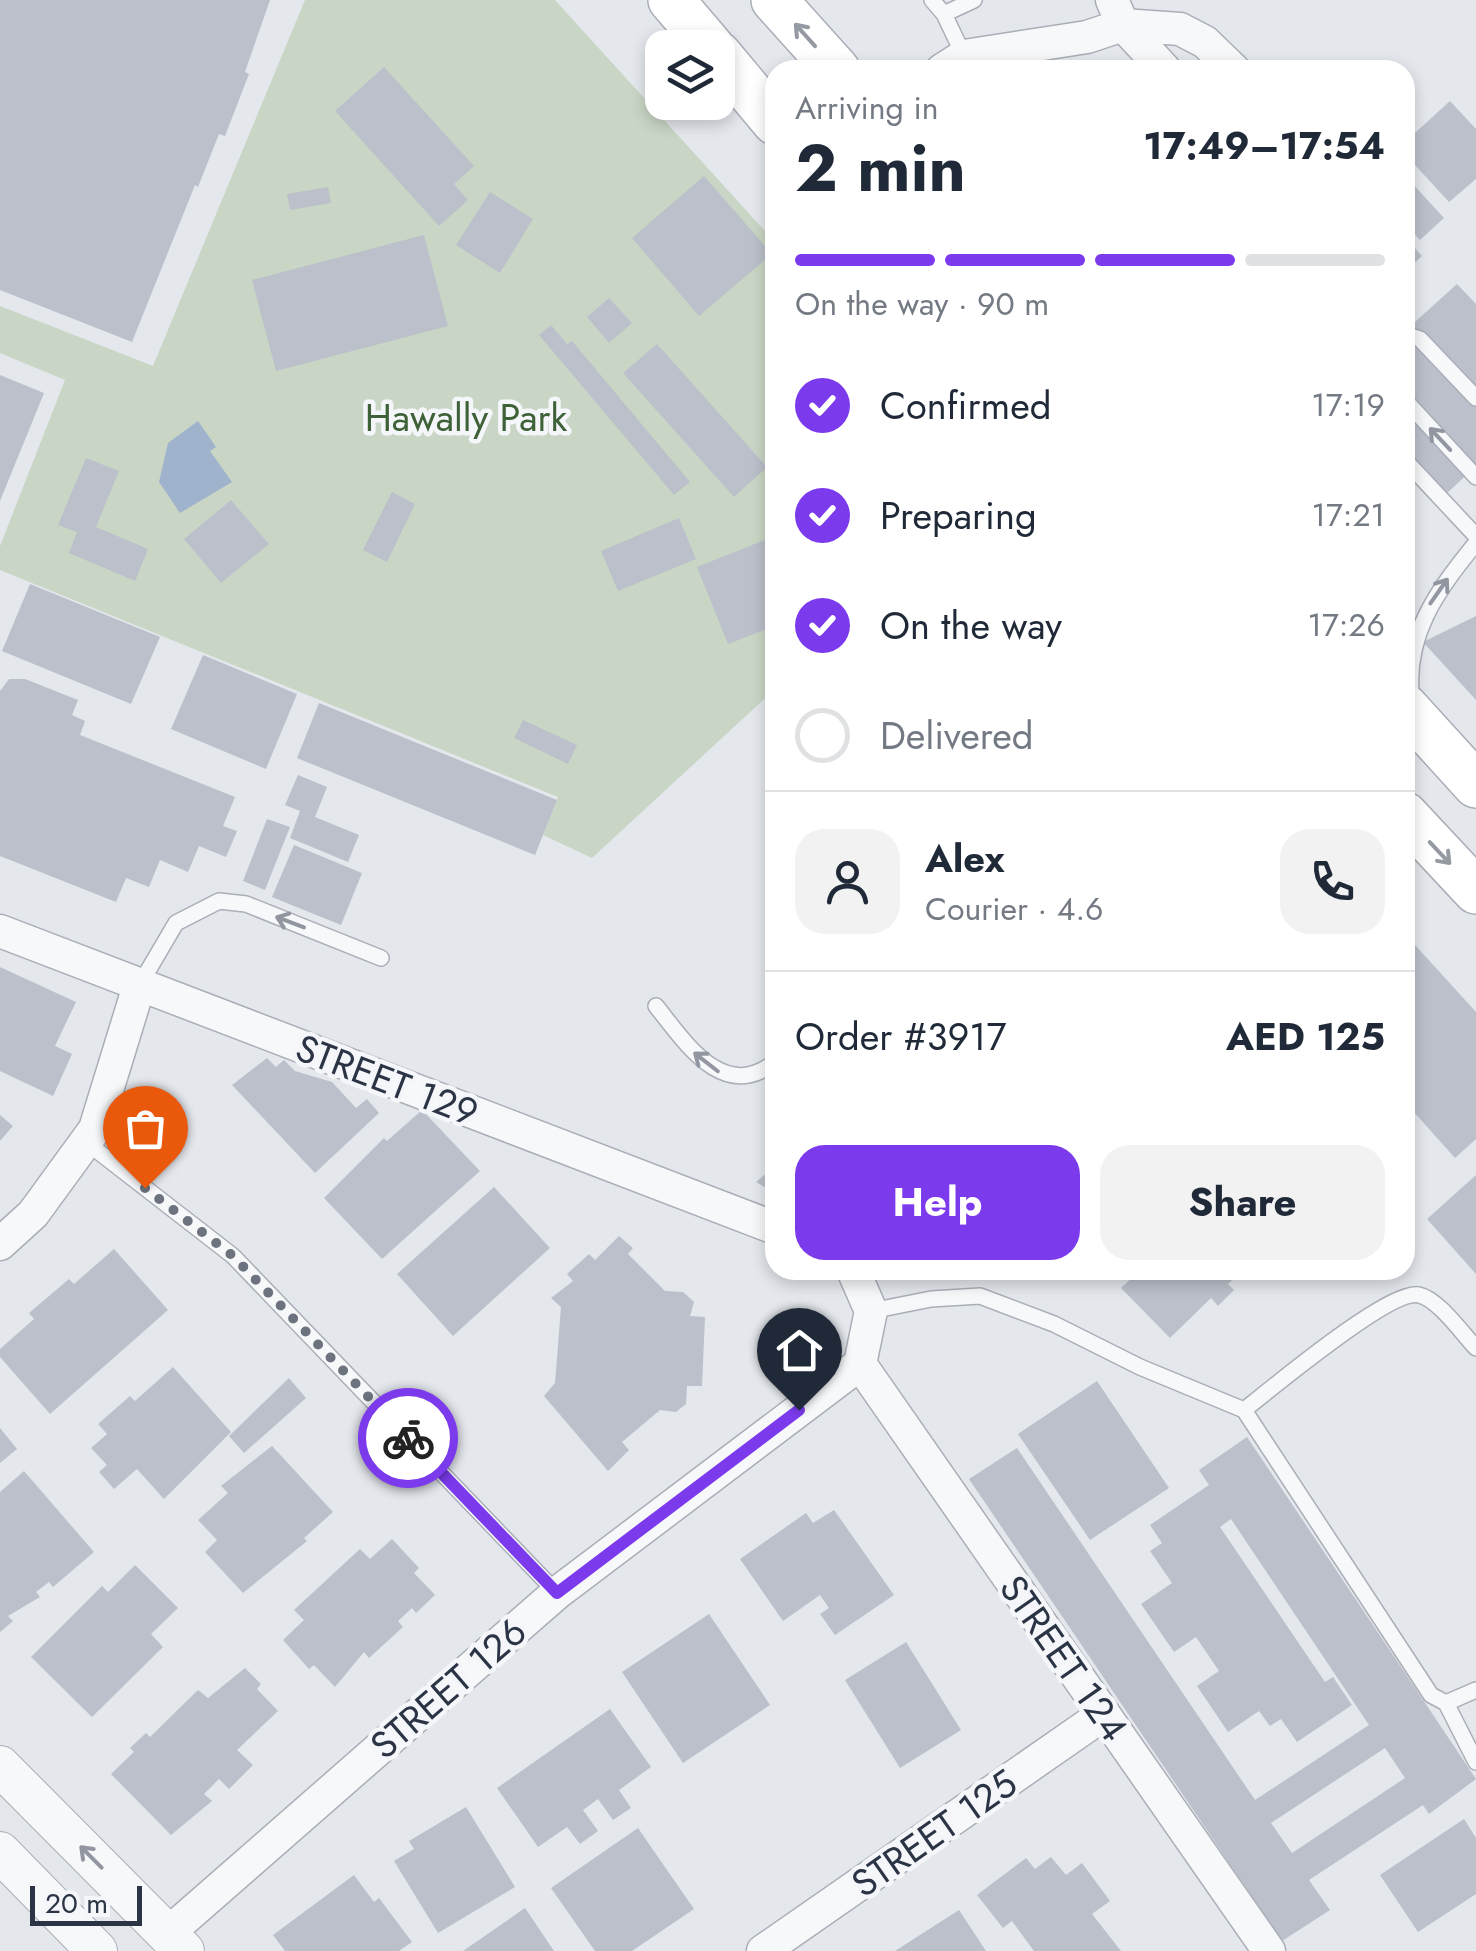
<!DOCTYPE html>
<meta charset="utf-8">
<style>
body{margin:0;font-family:Jost,sans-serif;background:#f2f2f3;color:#1f2937;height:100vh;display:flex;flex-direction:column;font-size:38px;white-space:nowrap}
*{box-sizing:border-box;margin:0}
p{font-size:32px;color:#747a83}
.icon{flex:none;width:55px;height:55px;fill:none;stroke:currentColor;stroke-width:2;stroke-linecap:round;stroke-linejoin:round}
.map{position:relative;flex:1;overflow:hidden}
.side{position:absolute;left:765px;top:60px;width:650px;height:1220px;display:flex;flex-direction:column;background:#fff;border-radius:30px;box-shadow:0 5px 15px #0003}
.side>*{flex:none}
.buttons{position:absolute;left:645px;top:30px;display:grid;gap:20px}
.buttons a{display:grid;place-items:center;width:90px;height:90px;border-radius:20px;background:#fff;box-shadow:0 5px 15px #0003;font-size:50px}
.scale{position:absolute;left:30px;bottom:25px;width:112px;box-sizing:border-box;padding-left:10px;border:5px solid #2b3445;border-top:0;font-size:28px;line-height:35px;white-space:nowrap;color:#2b3445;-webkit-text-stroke:8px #f4f6f9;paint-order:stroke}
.pin{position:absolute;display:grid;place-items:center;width:85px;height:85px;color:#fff;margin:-102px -42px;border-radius:50% 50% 50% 0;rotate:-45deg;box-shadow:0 0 10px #0007}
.pin .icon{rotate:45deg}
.courier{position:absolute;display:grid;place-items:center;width:100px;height:100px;margin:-50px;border:8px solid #7c3aed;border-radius:50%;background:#fff;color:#222;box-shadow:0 2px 12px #0007}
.summary em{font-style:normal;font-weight:700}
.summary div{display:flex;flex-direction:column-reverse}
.summary{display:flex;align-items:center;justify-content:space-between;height:170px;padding:0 30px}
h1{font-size:65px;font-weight:700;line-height:75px}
.bar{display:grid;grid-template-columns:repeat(4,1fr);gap:15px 10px;align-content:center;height:120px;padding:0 30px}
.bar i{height:12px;border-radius:8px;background:#e0e1e3}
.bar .active{background:#7c3aed}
.bar p{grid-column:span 4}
.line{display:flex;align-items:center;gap:25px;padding:0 30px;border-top:2px solid #e0e1e3}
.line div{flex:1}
.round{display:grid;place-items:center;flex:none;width:105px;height:105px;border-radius:30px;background:#f2f2f3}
ol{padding:0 30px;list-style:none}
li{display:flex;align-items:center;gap:30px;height:110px}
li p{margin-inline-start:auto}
li .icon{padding:10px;border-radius:50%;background:#7c3aed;color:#fff;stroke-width:4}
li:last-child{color:#747a83}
li i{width:55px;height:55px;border:5px solid #e0e1e3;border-radius:50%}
.button{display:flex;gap:20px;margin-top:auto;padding:20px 30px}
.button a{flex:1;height:115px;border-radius:30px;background:#7c3aed;color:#fff;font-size:40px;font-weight:700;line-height:115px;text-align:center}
.button a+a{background:#f2f2f3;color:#1f2937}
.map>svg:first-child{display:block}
</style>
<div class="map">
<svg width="1476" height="1951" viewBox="0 0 1476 1951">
<rect width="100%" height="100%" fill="#e4e7ec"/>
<!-- green -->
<path fill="#c9d6c5" d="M305,0H555L775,242V689L592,858L543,835L558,797L0,570V546L65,380L0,353V306L153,366Z"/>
<!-- water -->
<path fill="#9fb4cc" d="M198,421L216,447L210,451L232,482L180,513L159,482L168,443Z"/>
<!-- building -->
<path fill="#bbc0ca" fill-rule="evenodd" d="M0,0H270L245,72L249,74L225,136L219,134L198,187L195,185L132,342L0,290Z
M384,67L474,166L454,184L468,200L439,226L335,111Z
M1450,101L1476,129V179L1449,202L1405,154V142Z
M704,176L772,254L699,316L632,238Z
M1410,181L1444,218L1420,240L1405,224V185Z
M328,187L331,203L290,210L287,194Z
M490,192L533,219L500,273L456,245Z
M424,235L448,326L276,371L252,280Z
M1405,237L1422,256L1405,272Z
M1457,284L1476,304V466L1445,495L1405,451V331Z
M609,298L632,323L609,343L587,317Z
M551,325L567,344L572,341L690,482L674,495L539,335Z
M657,344L767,467L734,497L623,373Z
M0,375L44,393L0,501Z
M86,458L119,471L96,527L148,549L135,581L69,553L77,532L58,525Z
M392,492L415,504L387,562L363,550Z
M231,500L269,544L221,583L184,539Z
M679,518L696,559L618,591L601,551Z
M775,536V626L728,644L697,567Z
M30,584L160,637L131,704L2,651Z
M1476,616V700L1423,642Z
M203,655L297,694L266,769L171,729Z
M9,679H25L78,700L72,715L85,721L80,735L235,797L223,826L237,831L226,857L199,846L188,872L160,860L149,887L126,878L116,902L0,856V691Z
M319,703L557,800L535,855L297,758Z
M523,720L577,745L568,764L514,738Z
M298,775L327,787L315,817L359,835L348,862L290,838L300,811L285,805Z
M267,819L290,827L265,890L243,881Z
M294,845L362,873L341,925L272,897Z
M1405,934L1476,1012V1139L1455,1158L1405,1102Z
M0,967L76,1002L55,1046L72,1054L53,1096L0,1071Z
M267,1058L276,1067L284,1060L295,1071L332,1082L356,1108L367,1099L379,1113L315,1173L232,1085Z
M422,1110L480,1171L382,1259L324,1198L384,1138L387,1141Z
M0,1115L13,1126L0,1141Z
M775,1166V1193L756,1182Z
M1476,1175V1274L1427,1219Z
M494,1187L550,1248L453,1336L397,1274Z
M619,1236L633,1248L628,1254L665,1291L683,1292L694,1302L690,1316L705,1317L702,1386H687L686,1404L676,1412L660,1410L622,1442L629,1450L608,1471L544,1396L555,1383L561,1307L551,1298L573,1281L567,1274L589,1254L595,1260Z
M114,1249L168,1310L50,1414L0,1357V1349L34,1319L29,1313L69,1279L74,1284Z
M1140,1270H1243L1228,1284L1234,1290L1218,1306L1211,1298L1170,1338L1121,1288Z
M173,1367L231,1432L164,1499L137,1469L114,1489L99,1472L107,1465L91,1448L107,1434L98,1424L130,1396L135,1401Z
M289,1378L306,1398L244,1453L229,1436Z
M1097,1381L1169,1488L1090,1540L1018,1434Z
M0,1428L17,1449L0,1463Z
M1247,1437L1476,1779L1429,1814L1423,1805L1309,1880L1330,1910L1282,1941L969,1479L1017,1448L1255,1800L1369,1725L1231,1519L1220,1527L1325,1682L1333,1677L1352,1705L1297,1742L1281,1719L1270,1726L1259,1711L1228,1732L1197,1686L1219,1671L1196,1637L1174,1652L1141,1604L1172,1583L1150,1551L1162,1543L1150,1525L1209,1485L1199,1470ZM1385,1748L1405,1778L1292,1853L1271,1823Z
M272,1446L333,1512L304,1538L307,1541L243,1593L205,1552L217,1540L198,1520L228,1493L221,1486Z
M24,1471L94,1552L53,1587L49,1582L36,1592L40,1597L8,1616L13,1621L0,1632V1492Z
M834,1510L894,1595L835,1635L820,1614L829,1608L820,1595L783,1621L740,1559L806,1513L813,1523Z
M392,1539L419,1568L414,1573L435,1595L416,1613L412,1608L398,1621L403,1627L369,1658L364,1652L335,1687L314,1665L309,1669L283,1640L304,1620L294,1610L360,1549L370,1559Z
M135,1565L178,1608L151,1634L163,1647L92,1717L31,1657L102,1586L108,1592Z
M709,1614L770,1705L683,1763L622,1672Z
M906,1642L961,1730L900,1768L845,1680Z
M245,1668L261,1684L257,1689L278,1711L237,1750L253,1765L229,1789L219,1779L204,1794L212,1801L171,1835L111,1774L134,1752L130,1748L146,1733L150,1737L198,1690L208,1698Z
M610,1709L651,1767L619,1790L631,1808L613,1820L598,1799L583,1810L598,1831L580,1844L567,1827L538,1847L497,1788Z
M466,1807L515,1887L438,1933L394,1861L414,1849L409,1841Z
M1464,1819L1476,1838V1894L1418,1932L1380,1875Z
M638,1828L694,1909L632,1951H595L551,1888Z
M1051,1857L1066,1875L1082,1863L1110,1901L1092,1914L1121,1951H1034L1012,1921L1003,1928L977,1895L1026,1858L1035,1869Z
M354,1875L374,1902L379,1898L412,1942L399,1951H285L273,1935Z
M525,1908L554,1951H463Z
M959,1910L986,1951H895Z"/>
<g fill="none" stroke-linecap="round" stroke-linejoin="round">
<!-- service casing -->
<g stroke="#a9aeb7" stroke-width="18">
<path id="service" d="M932,0L944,14L964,56
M944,14L974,0
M1405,334L1420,339L1476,398
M1405,400L1476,477
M1405,460L1476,536
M1412,702C1403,636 1437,591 1476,543
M139,986L176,923L219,901L246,904L381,958
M656,1006C685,1042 723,1103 775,1062
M86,1142L233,1256L557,1593
M871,1311L931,1299L980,1296L1054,1324L1140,1367L1244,1410L1431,1695L1446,1703L1476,1762
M1244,1410C1271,1389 1391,1288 1419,1295C1438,1299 1462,1333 1476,1348
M1446,1703L1476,1690"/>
</g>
<!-- minor casing -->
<g stroke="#a9aeb7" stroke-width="35">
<path id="minor" d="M1112,0L1123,25L1165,70
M942,70L964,56L1087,37L1123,25L1180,29L1205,42L1234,70
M0,931L775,1228
M0,1244L33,1214L95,1129L139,986
M860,1364L1269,1951
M167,1934L557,1593L860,1364L871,1311L853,1270
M763,1951L1104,1714"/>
</g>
<!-- tertiary casing -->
<g stroke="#a9aeb7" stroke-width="42">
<path id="tertiary" d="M0,1766L184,1951
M0,1852L97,1951"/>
</g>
<!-- secondary casing -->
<g stroke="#a9aeb7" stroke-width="48">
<path id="secondary" d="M671,0L712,48
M774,0L837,70
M718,54L775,122
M1405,707L1476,785
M1405,815L1476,891"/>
</g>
<!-- service -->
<use href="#service" stroke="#f7f8fa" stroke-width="15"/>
<!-- minor -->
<use href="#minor" stroke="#f7f8fa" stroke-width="32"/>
<!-- tertiary -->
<use href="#tertiary" stroke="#f7f8fa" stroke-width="40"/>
<!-- secondary -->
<use href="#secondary" stroke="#fff" stroke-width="45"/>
</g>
<!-- one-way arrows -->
<defs><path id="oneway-shaft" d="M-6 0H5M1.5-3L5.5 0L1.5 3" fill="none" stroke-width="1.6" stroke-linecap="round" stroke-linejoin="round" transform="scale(2.5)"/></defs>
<g stroke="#959aa2">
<use href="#oneway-shaft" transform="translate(805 35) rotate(-132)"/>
<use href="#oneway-shaft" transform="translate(1440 853) rotate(47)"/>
</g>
<g stroke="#9196a0">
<use href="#oneway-shaft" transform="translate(1440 439) rotate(-133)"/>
<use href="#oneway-shaft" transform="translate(1439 591) rotate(-55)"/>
<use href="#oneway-shaft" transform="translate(290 922) rotate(-159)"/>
<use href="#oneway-shaft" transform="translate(706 1062) rotate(-142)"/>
<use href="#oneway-shaft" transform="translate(91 1857) rotate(-135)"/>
</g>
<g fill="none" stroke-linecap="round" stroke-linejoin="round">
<!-- done -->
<path stroke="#6c737f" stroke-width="10" stroke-dasharray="0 18" d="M145,1188L233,1256L408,1438"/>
<!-- route -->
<path stroke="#7c3aed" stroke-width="12" d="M408,1438L557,1593L799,1410"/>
</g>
<g text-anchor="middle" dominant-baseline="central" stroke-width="9" stroke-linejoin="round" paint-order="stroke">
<!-- park labels -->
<g font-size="38" fill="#3f6138" stroke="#f4f6f9">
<text x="466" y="417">Hawally Park</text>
</g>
<!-- street labels -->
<g font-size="38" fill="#2b3445" stroke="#f4f6f9">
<text transform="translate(387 1080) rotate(21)">STREET 129</text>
<text transform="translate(1064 1658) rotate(55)">STREET 124</text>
<text transform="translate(448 1688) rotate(-41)">STREET 126</text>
<text transform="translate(934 1833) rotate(-35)">STREET 125</text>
</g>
</g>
</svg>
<div class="buttons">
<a><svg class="icon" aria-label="layers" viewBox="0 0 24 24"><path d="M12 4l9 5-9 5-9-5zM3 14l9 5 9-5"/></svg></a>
</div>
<div class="scale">20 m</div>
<div class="pin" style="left:145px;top:1188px;background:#ea580c"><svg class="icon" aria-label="bag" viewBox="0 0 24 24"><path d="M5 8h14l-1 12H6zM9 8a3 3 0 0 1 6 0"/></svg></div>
<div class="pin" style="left:799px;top:1410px;background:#1f2937"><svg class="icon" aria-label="home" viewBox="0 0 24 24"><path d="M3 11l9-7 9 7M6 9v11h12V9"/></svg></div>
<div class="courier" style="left:408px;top:1438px"><svg class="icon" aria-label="bike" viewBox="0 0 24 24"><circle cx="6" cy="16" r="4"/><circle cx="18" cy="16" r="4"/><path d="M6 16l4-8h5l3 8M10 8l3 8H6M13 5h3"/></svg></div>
<section class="side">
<div class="summary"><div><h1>2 min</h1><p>Arriving in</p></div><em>17:49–17:54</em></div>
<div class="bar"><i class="active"></i><i class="active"></i><i class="active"></i><i></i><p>On the way · 90 m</p></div>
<ol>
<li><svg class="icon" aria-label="check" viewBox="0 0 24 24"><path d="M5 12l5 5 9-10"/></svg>Confirmed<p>17:19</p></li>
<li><svg class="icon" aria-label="check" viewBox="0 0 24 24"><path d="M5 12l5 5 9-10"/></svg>Preparing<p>17:21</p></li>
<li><svg class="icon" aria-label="check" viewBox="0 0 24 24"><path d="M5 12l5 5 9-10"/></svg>On the way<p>17:26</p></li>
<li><i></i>Delivered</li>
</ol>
<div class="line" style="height:180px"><a class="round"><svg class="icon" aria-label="person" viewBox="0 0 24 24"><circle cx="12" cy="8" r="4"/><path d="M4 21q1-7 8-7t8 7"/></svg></a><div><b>Alex</b><p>Courier · 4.6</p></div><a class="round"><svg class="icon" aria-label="phone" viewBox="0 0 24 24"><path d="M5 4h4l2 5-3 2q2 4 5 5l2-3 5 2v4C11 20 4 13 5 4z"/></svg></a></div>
<div class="line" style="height:130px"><div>Order #3917</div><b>AED 125</b></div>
<div class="button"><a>Help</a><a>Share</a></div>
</section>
</div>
